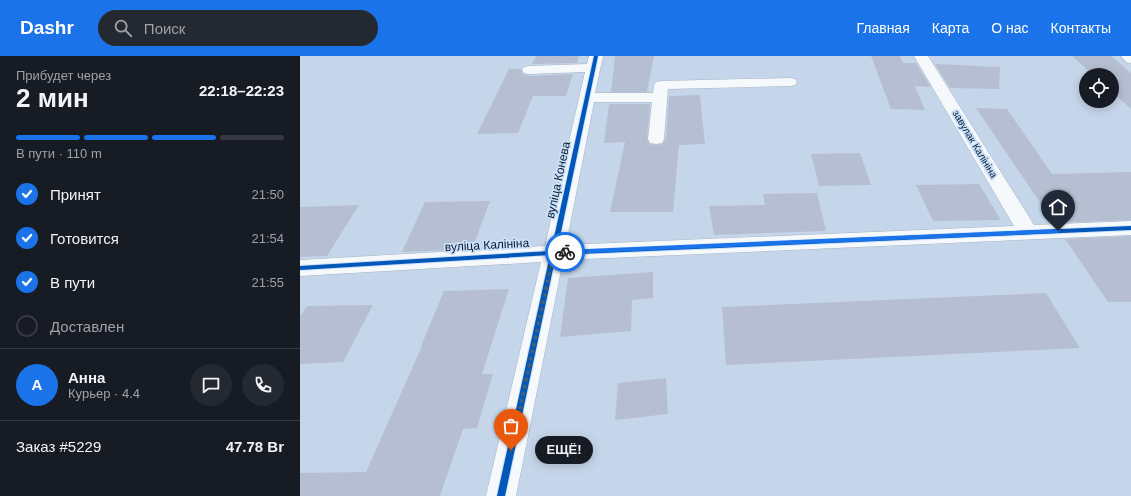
<!DOCTYPE html>
<html lang="ru">
<meta charset="utf-8">
<style>
body{margin:0;font-family:Helvetica,sans-serif;background:#242831;color:#f1f3f6;height:100vh;display:flex;flex-direction:column;font-size:15px;white-space:nowrap}
*{box-sizing:border-box;margin:0}
p{font-size:13px;color:#9ea1a6}
.icon{flex:none;width:22px;height:22px;fill:none;stroke:currentColor;stroke-width:2;stroke-linecap:round;stroke-linejoin:round}
.map{position:relative;flex:1;overflow:hidden}
.details{display:flex;flex-direction:column;background:#171b24;width:300px}
.details>*{flex:none}
.tools{position:absolute;left:779px;top:12px;display:grid;gap:8px}
.tools a{display:grid;place-items:center;width:40px;height:40px;border-radius:50%;background:#171b24;box-shadow:0 2px 10px #0003;font-size:20px}
.pin{position:absolute;display:grid;place-items:center;width:34px;height:34px;color:#fff;margin:-41px -17px;border-radius:50% 50% 50% 0;rotate:-45deg;box-shadow:0 0 4px #0007}
.pin .icon{rotate:45deg}
.courier{position:absolute;display:grid;place-items:center;width:40px;height:40px;margin:-20px;border:3px solid #1a73e8;border-radius:50%;background:#fff;color:#222;box-shadow:0 1px 5px #0007}
.bubble{position:absolute;height:28px;border-radius:14px;background:#171b24;box-shadow:0 2px 10px #0003;font-size:13px;font-weight:700;line-height:28px;text-align:center}
.head em{font-style:normal;font-weight:700}
.head div{display:flex;flex-direction:column-reverse}
.head{display:flex;align-items:center;justify-content:space-between;height:68px;padding:0 16px}
h1{font-size:26px;font-weight:700;line-height:30px}
.bar{display:grid;grid-template-columns:repeat(4,1fr);gap:6px 4px;align-content:center;height:48px;padding:0 16px}
.bar i{height:5px;border-radius:3px;background:#363941}
.bar .active{background:#1a73e8}
.bar p{grid-column:span 4}
.line{display:flex;align-items:center;gap:10px;padding:0 16px;border-top:1px solid #363941}
.line div{flex:1}
.round{display:grid;place-items:center;flex:none;width:42px;height:42px;border-radius:21px;background:#242831}
ol{padding:0 16px;list-style:none}
li{display:flex;align-items:center;gap:12px;height:44px}
li p{margin-inline-start:auto}
li .icon{padding:4px;border-radius:50%;background:#1a73e8;color:#fff;stroke-width:4}
li:last-child{color:#9ea1a6}
li i{width:22px;height:22px;border:2px solid #363941;border-radius:50%}
header{display:flex;align-items:center;gap:24px;box-sizing:border-box;height:56px;padding:0 20px;background:#1a73e8;color:#fff}
header strong{font-size:19px}
nav{display:flex;gap:22px;margin-inline-start:auto;font-size:14px}
.search{width:280px;height:36px;background:#242831;display:flex;align-items:center;gap:10px;box-sizing:border-box;padding:0 14px;border-radius:22px;color:#9ea1a6;font-size:15px}
main{display:flex;flex:1;min-height:0}
.map>svg:first-child{display:block}
</style>
<header>
<strong>Dashr</strong>
<div class="search"><svg class="icon" aria-label="search" viewBox="0 0 24 24"><circle cx="10" cy="10" r="6"/><path d="M15 15l6 6"/></svg>Поиск</div>
<nav><a>Главная</a><a>Карта</a><a>О нас</a><a>Контакты</a></nav>
</header>
<main>
<section class="details">
<div class="head"><div><h1>2 мин</h1><p>Прибудет через</p></div><em>22:18–22:23</em></div>
<div class="bar"><i class="active"></i><i class="active"></i><i class="active"></i><i></i><p>В пути · 110 m</p></div>
<ol>
<li><svg class="icon" aria-label="check" viewBox="0 0 24 24"><path d="M5 12l5 5 9-10"/></svg>Принят<p>21:50</p></li>
<li><svg class="icon" aria-label="check" viewBox="0 0 24 24"><path d="M5 12l5 5 9-10"/></svg>Готовится<p>21:54</p></li>
<li><svg class="icon" aria-label="check" viewBox="0 0 24 24"><path d="M5 12l5 5 9-10"/></svg>В пути<p>21:55</p></li>
<li><i></i>Доставлен</li>
</ol>
<div class="line" style="height:72px"><b class="round" style="background:#1a73e8;color:#fff">А</b><div><b>Анна</b><p>Курьер · 4.4</p></div><a class="round"><svg class="icon" aria-label="chat" viewBox="0 0 24 24"><path d="M4 5h16v11H9l-5 4z"/></svg></a><a class="round"><svg class="icon" aria-label="phone" viewBox="0 0 24 24"><path d="M5 4h4l2 5-3 2q2 4 5 5l2-3 5 2v4C11 20 4 13 5 4z"/></svg></a></div>
<div class="line" style="height:52px"><div>Заказ #5229</div><b>47.78 Br</b></div>
</section>
<div class="map">
<svg width="831" height="440" viewBox="0 0 831 440">
<rect width="100%" height="100%" fill="#c6d6ea"/>
<!-- building -->
<path fill="#b6bfd2" d="M236,0H279L277,7L232,8Z
M315,0H354L347,36H311Z
M571,0H600L603,7H616L631,31L615,30L625,54L591,53Z
M772,0H811L831,17V53L812,36V19H793Z
M635,8L700,11L699,33L650,32Z
M209,13H221L223,18L229,20L273,18L266,40H233L218,77L177,78Z
M400,39L405,88L379,89L373,156H310L325,86L304,87L309,48H350L347,83L350,88L356,89L362,88L366,83L369,40Z
M676,52L707,53L752,118L831,116V164L754,167Z
M560,97L571,129L519,130L511,98Z
M679,128L701,164L633,165L616,129Z
M517,137L526,175L414,179L409,150L465,149L463,138Z
M190,145L172,193L102,196L125,146Z
M59,149L27,200L0,201V151Z
M831,180V246H808L765,183Z
M353,216V242L332,244L331,275L260,281L268,222Z
M209,233L182,318H193L177,372L163,373L140,440H0V417L66,416L122,290H121L144,235Z
M746,237L780,292L426,309L422,251Z
M73,249L43,306L0,308V260L7,250Z
M366,322L368,358L315,364L318,327Z"/>
<g fill="none" stroke-linecap="round" stroke-linejoin="round">
<!-- minor casing -->
<g stroke="#a5b3c4" stroke-width="1">
<path id="minor" d="M289,0H303L295,37H353L354,29L356,26L361,25L490,22L495,23L497,26L495,29L490,30L368,33L364,83L362,87L356,88L350,87L348,83L352,46H294L266,189L714,170L614,0H628L734,169L831,165V179L263,204L216,440H186L241,206L0,220V204L245,190L285,16L229,18L224,17L222,14L224,11L229,10L287,8Z
M821,0H831V7L826,6Z"/>
</g>
<!-- minor -->
<use href="#minor" fill="#f6f9fc" fill-rule="evenodd"/>
<!-- cycleway casing -->
<g stroke="#cae1fd" stroke-width="2">
<path id="cycleway" d="M294,0H298L257,195L831,170V174L256,199L205,440H197L250,199L0,214V210L251,195Z"/>
</g>
<!-- cycleway -->
<use href="#cycleway" fill="#0057b8" fill-rule="evenodd"/>
</g>
<!-- route -->
<path fill="#1a73e8" d="M758,173L761,175L758,177L265,198L262,196L265,194Z"/>
<g fill="none" stroke-linecap="round" stroke-linejoin="round">
<!-- done -->
<path stroke="#4e5d6e" stroke-width="4" stroke-dasharray="0 7.2" d="M211,394L254,196H265"/>
</g>
<g text-anchor="middle" dominant-baseline="central" stroke-width="3.5" stroke-linejoin="round" paint-order="stroke">
<!-- far-street labels -->
<g font-size="10" fill="#0e1c2c" stroke="#cae1fd">
<text transform="translate(675 88) rotate(59)">завулак Калініна</text>
</g>
<!-- street labels -->
<g font-size="12" fill="#0e1c2c" stroke="#cae1fd">
<text transform="translate(258 124) rotate(-78)">вуліца Конева</text>
<text transform="translate(187 189) rotate(-3)">вуліца Калініна</text>
</g>
</g>
</svg>
<div class="tools">
<a><svg class="icon" aria-label="locate" viewBox="0 0 24 24"><circle cx="12" cy="12" r="6"/><path d="M12 2v4M12 18v4M2 12h4M18 12h4"/></svg></a>
</div>
<div class="pin" style="left:211px;top:394px;background:#ea580c"><svg class="icon" aria-label="bag" viewBox="0 0 24 24"><path d="M5 8h14l-1 12H6zM9 8a3 3 0 0 1 6 0"/></svg></div>
<div class="pin" style="left:758px;top:175px;background:#1f2937"><svg class="icon" aria-label="home" viewBox="0 0 24 24"><path d="M3 11l9-7 9 7M6 9v11h12V9"/></svg></div>
<div class="courier" style="left:265px;top:196px"><svg class="icon" aria-label="bike" viewBox="0 0 24 24"><circle cx="6" cy="16" r="4"/><circle cx="18" cy="16" r="4"/><path d="M6 16l4-8h5l3 8M10 8l3 8H6M13 5h3"/></svg></div>
<div class="bubble" style="left:235px;top:380px;width:58px">ЕЩЁ!</div>
</div>
</main>
